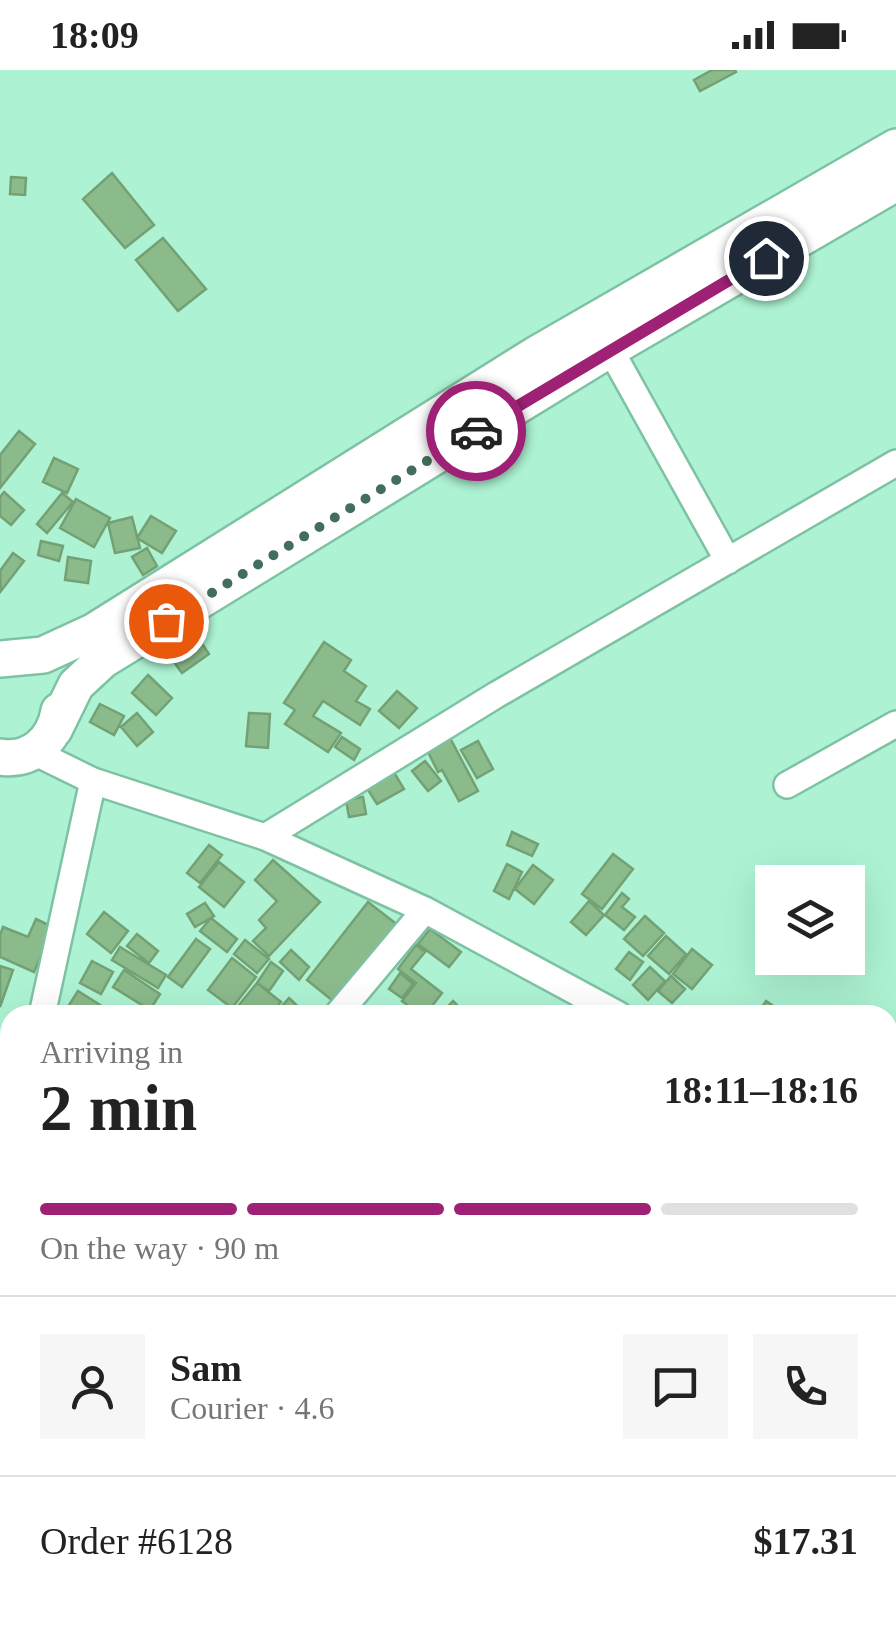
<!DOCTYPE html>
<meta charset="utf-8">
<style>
body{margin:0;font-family:Georgia,serif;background:#f6f6f6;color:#222;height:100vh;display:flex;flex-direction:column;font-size:38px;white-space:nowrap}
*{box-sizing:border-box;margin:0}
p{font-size:32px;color:#767676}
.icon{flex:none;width:55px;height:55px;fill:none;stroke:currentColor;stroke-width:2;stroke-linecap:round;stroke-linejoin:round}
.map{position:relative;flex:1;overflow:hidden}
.details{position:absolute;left:0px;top:935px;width:898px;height:622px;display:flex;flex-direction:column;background:#fff;border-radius:30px 30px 0 0;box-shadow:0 10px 40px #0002}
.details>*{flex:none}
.tools{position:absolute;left:755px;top:795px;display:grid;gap:20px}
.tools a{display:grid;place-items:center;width:110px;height:110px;border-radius:0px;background:#fff;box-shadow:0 10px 40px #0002;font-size:50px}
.pin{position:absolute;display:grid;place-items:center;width:85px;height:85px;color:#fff;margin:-42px;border:5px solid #fff;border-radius:50%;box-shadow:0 2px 10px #0007}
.courier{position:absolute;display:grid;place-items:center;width:100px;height:100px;margin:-50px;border:8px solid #9e2176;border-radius:50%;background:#fff;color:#222;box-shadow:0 2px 12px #0007}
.head em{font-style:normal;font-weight:800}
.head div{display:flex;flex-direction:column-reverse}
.head{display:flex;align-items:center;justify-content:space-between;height:170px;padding:0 40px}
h1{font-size:65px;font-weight:800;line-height:75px}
.bar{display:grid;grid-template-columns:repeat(4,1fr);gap:15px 10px;align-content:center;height:120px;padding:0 40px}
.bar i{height:12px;border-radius:8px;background:#e0e0e0}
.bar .active{background:#9e2176}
.bar p{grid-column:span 4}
.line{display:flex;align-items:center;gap:25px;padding:0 40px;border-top:2px solid #e0e0e0}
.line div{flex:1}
.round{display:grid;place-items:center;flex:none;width:105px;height:105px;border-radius:0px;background:#f6f6f6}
.status{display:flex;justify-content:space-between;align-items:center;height:70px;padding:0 50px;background:#fff;direction:ltr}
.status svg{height:28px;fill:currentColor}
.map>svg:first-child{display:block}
</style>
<div class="status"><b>18:09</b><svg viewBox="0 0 49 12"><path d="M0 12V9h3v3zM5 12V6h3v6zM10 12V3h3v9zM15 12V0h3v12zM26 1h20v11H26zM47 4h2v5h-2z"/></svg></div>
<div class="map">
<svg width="896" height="1557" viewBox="0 0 896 1557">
<rect width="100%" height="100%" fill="#adf3d3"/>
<!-- building -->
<path fill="#8bba8b" stroke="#74a173" stroke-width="2.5" d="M712,0H735L736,2L700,21L694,10Z
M112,103L154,155L125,178L83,129Z
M11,107L26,108L25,125L10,124Z
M163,168L206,219L178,241L136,190Z
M19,361L35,374L0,418V385Z
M54,388L78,399L67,423L43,412Z
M4,422L24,440L11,455L0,446V427Z
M62,423L73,432L47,463L37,454Z
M76,429L110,448L94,477L60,458Z
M151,446L176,461L162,483L137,468Z
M132,447L140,478L115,483L108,453Z
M41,471L63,476L59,491L38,485Z
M147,478L157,496L143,505L132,487Z
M13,483L24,491L1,521L0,501Z
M68,487L91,491L88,513L65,510Z
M198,568L209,584L182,603L171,588Z
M324,572L351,590L344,601L366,616L356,631L370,639L360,655L323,631L313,646L341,663L328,682L285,654L295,640L284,633Z
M148,605L172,628L156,645L132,623Z
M397,621L417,638L399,658L379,641Z
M100,634L124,646L114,665L90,652Z
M137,643L153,662L137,676L121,657Z
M249,643L270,644L268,678L246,676Z
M448,664L478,721L459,731L442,700L438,702L425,676Z
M342,667L360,679L354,690L335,677Z
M478,671L493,699L477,708L461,680Z
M425,691L441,711L428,721L412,701Z
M390,696L404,719L377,734L363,712Z
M363,727L366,744L349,747L346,730Z
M512,762L538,774L532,786L507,775Z
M209,775L222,785L200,813L187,803Z
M613,784L633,799L602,839L582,824Z
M273,790L320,832L269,886L253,871L266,858L259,850L277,831L255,810Z
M219,792L244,812L224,837L199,817Z
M507,794L522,802L509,829L494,821Z
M533,795L553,810L534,834L515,819Z
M622,823L629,829L622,837L635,847L624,860L605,845Z
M589,831L604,845L586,865L571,852Z
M368,832L399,856L338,935L307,910Z
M205,833L214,846L195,857L187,844Z
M104,842L128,861L111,883L87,864Z
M645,846L664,863L643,886L624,869Z
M211,848L237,869L227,882L200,861Z
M36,849L53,857L34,902L0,887V865L3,857L28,867Z
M430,859L461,882L449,897L418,874Z
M137,864L158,881L149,893L127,876Z
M666,866L686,884L669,904L648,886Z
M196,869L210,879L182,917L168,907Z
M245,870L269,889L257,903L234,884Z
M416,875L425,882L411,899L442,923L425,945H420L402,931L416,913L398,899Z
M120,877L166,905L158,918L112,890Z
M692,879L712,895L692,919L673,904Z
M291,880L309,897L299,910L280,892Z
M629,882L643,892L630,910L616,899Z
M232,888L256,907L232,938L208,920Z
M92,891L113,902L101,924L80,913Z
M271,892L283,901L269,921L257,913Z
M0,896L13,900L0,937Z
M650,897L665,911L648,930L633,915Z
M124,900L160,924L150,940L113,917Z
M400,903L413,914L402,928L389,919Z
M671,906L685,919L672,933L658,921Z
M257,913L281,932L270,945H251L239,935Z
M78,921L116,945H85L69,935Z
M289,928L307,945H274Z
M453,931L463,941L459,945H440Z
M766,931L785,944V945H757Z
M10,949V987L0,982V965L2,966Z
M0,1234L10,1239V1259L0,1254Z
M0,1324L10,1328V1346L0,1342Z
M893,1339H896V1381L894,1382L888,1380V1340Z
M0,1374L10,1379L9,1402L0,1397Z
M0,1433L10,1438V1451L3,1466L0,1465Z
M888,1470L896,1476L895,1519L888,1514Z
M33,1548H94L90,1557H29Z
M194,1548H228L247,1555V1557H191Z
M283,1548H369L374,1549L371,1557H289L281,1554Z
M628,1548H635L641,1557H614Z
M834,1548H884L894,1557H844Z"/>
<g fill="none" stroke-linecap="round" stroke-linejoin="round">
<!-- street casing -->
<g stroke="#7ec2a4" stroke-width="30">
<path id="street" d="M610,279L728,491
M34,682L93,711L265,767L425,840L619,945
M787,715L896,654
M265,767L496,625L896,393
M42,945L93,711
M337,945L425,840
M0,990L10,993
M0,1090L10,1059
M888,1105L896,1096
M0,1503L10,1477
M428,1548L440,1557
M724,1548L736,1557
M180,1557L182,1548
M517,1557L525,1548"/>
</g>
<!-- secondary casing -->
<g stroke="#7ec2a4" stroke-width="40">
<path id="secondary" d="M0,589L43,585L93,562L535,285L896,77
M54,660L76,615L103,590L610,279L896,113
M0,687C31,692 54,671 59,641"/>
</g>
<!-- street -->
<use href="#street" stroke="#fff" stroke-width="25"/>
<!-- secondary -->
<use href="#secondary" stroke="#fff" stroke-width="35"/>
</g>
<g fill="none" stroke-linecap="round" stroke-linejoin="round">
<!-- done -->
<path stroke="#436e5c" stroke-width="10" stroke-dasharray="0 18" d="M166,551L476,361"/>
<!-- route -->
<path stroke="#9e2176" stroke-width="12" d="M476,361L766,188"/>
</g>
</svg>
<div class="tools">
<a><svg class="icon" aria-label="layers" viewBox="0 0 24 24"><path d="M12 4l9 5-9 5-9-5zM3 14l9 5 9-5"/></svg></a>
</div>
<div class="pin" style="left:166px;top:551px;background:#ea580c"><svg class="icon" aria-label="bag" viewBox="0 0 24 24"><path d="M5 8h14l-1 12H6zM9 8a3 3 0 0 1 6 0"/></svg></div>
<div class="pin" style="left:766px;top:188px;background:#1f2937"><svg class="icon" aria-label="home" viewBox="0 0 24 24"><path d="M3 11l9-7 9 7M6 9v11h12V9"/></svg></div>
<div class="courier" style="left:476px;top:361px"><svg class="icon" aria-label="car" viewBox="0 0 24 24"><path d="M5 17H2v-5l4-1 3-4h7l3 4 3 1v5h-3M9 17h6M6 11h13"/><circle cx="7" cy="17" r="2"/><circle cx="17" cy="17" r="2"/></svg></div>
<section class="details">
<div class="head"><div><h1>2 min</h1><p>Arriving in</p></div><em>18:11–18:16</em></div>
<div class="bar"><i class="active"></i><i class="active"></i><i class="active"></i><i></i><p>On the way · 90 m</p></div>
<div class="line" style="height:180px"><a class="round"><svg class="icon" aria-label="person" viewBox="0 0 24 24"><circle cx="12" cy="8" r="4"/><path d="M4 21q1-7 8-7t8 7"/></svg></a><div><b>Sam</b><p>Courier · 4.6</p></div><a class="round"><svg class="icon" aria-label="chat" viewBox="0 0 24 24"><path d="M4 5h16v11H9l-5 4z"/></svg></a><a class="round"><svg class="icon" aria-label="phone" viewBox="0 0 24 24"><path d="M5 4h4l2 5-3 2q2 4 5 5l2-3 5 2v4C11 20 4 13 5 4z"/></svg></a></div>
<div class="line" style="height:130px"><div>Order #6128</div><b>$17.31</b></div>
</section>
</div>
